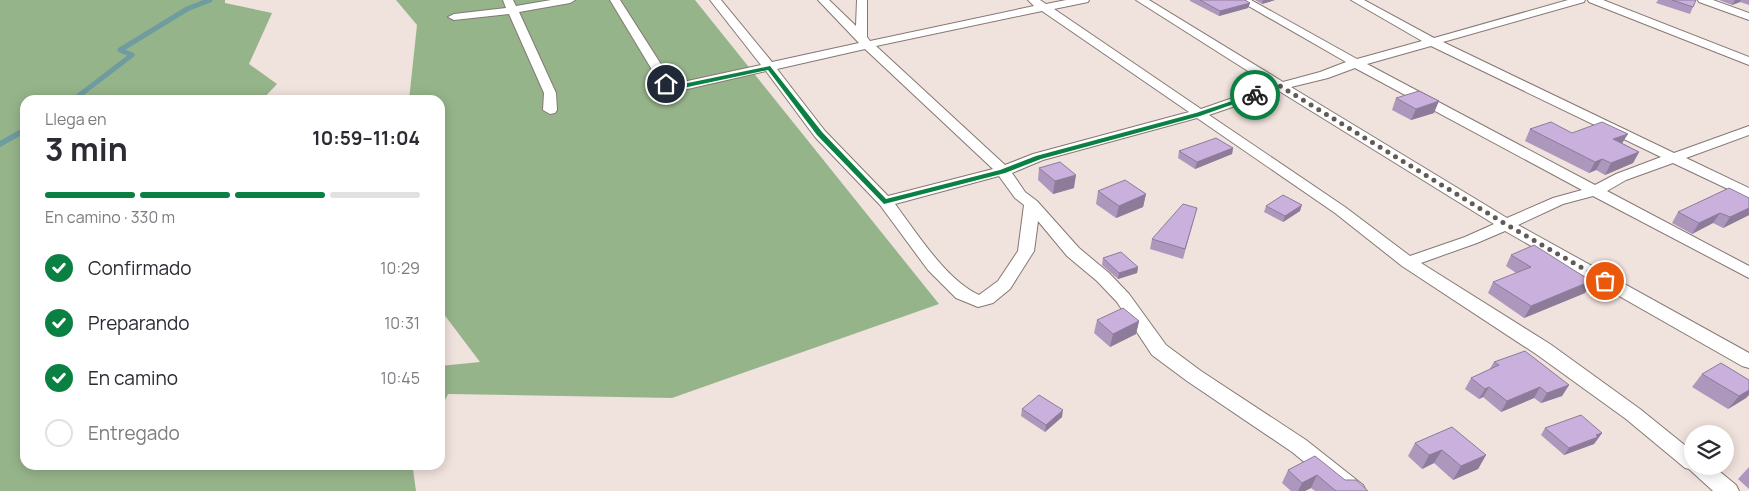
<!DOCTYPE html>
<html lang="es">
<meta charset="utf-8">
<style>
body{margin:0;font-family:Manrope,sans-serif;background:#f2f2f3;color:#2b2b33;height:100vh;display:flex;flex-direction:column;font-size:19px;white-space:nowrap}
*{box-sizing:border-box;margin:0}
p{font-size:16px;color:#7c7c81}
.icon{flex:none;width:28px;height:28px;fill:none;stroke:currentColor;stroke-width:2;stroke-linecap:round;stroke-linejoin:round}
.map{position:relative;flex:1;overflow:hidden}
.drawer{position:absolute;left:20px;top:95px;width:425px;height:375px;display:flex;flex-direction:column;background:#fff;border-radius:15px;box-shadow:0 2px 12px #0003}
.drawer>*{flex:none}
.tools{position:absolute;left:1684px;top:425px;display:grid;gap:10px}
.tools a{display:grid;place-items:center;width:50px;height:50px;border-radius:50%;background:#fff;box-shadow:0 2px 12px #0003;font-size:25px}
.pin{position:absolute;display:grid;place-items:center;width:42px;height:42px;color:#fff;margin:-21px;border:2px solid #fff;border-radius:50%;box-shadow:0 1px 5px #0007}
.courier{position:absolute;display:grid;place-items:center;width:50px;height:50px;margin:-25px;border:4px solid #0b8043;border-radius:50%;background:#fff;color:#222;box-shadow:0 1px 6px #0007}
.summary em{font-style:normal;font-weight:700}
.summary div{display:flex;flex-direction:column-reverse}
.summary{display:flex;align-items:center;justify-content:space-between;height:85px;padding:0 25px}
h1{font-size:32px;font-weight:700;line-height:38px}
.bar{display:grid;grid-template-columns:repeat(4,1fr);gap:8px 5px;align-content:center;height:60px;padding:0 25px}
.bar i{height:6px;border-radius:4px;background:#e1e1e2}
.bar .on{background:#0b8043}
.bar p{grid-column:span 4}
ol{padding:0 25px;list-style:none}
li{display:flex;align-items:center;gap:15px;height:55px}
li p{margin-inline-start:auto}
li .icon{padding:5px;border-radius:50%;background:#0b8043;color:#fff;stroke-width:4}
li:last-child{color:#7c7c81}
li i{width:28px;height:28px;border:2px solid #e1e1e2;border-radius:50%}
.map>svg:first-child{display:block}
</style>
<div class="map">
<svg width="1749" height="491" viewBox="0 0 1749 491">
<rect width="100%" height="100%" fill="#f0e2dd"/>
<!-- forest -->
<path fill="#96b48a" d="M0,0H225V3L272,13L249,64L277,84L262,100H25V465H415L413,469L416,491H0Z
M396,0H695L939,304L672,398L448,394L440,410V366L480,362L440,309V100H409L417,25Z"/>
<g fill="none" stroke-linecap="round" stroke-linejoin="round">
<!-- stream-far1 -->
<path stroke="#6f9c9f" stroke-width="5" d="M73,100L132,55L120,50L187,9L210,0"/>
<!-- stream -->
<path stroke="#6f9c9f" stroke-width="5.5" d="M0,144L25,130"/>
<!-- street casing -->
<g stroke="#857874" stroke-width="2">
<path id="street" d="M503,0H513L516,6L551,0H575L570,3L519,12L556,93L557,110L555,113L550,114L543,110L544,93L509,14L454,20L448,17L454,14L506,8Z
M610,0H620L671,80L683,82L761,65L710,0H721L772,62L859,43L818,0H829L856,26L857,0H867V37L870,41L1034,6L1028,0H1040L1046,4L1066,0H1089L1088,2L1054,9L1201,109L1270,85L1136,0H1149L1283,82L1320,72L1346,62L1238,0H1251L1357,59L1422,41L1351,0H1364L1434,38L1568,0H1585L1584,2L1443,42L1674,153L1749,126V135L1686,158L1749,188V199L1673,163L1626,180L1607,191L1749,266V278L1593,196L1563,204L1518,225L1749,353V368L1742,366L1505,231L1477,243L1421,263L1550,344L1640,409L1692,451V466H1713L1736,485L1739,491H1713L1689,469L1685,468L1626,419L1536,354L1402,266L1335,213L1197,118L1043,160L1012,173L1025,192L1037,201L1079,248L1109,273L1129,294L1166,345L1201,371L1306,440L1363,485L1366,491H1340L1292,452L1187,381L1152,355L1117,302L1097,281L1067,256L1038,221L1034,251L1010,289L993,303L978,307L956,298L928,270L880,205L815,137L766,71L683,90L667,89L660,83ZM1042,11L1189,112L1033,154L1005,165L876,46ZM1431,46L1661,157L1616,174L1595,185L1367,64ZM865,49L993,169L888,196L825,131L777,69ZM1355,68L1582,190L1553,198L1507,218L1291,87L1328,78ZM1279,91L1494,224L1465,237L1410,256L1345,207L1209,115ZM999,176L1015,198L1024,205L1018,251L998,281L979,295C946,280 917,233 895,204Z
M1588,0H1603L1749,57V65L1589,2Z
M1698,0H1713L1749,13V20L1699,2Z"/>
</g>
<!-- street -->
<use href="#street" fill="#fff" fill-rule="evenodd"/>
</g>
<!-- wall -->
<path fill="#ae97bd" d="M1190,0H1245L1250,3L1248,8L1219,16L1190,1Z
M1255,0H1275L1262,4Z
M1658,0H1696L1690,14L1656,3Z
M1719,0H1749V5L1740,2L1732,5Z
M1396,98L1434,113L1411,120L1392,110Z
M1530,129L1572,133L1622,143L1639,152L1633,163L1605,175L1596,170L1589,173L1525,141Z
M1233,148L1232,154L1195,169L1178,158L1179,151Z
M1039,168L1074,188L1053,194L1038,180Z
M1098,191L1146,194L1143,207L1116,218L1096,204Z
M1749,198V215L1723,228L1713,223L1692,234L1672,223L1678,212Z
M1266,206L1300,211L1283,222L1264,212Z
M1197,208L1183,259L1150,249L1152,239Z
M1511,255L1585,293L1524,318L1488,293L1493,282L1516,273L1506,266Z
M1103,258L1138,267L1137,273L1118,279L1102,265Z
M1097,320L1139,321L1136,334L1110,347L1094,333Z
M1494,362L1569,385L1562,396L1541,403L1534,398L1501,412L1483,397L1479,399L1465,389L1471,378L1489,370Z
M1702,374L1746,398L1728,409L1692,387Z
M1022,409L1062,417L1045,432L1021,416Z
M1545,428L1602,433L1594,444L1564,455L1541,435Z
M1415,443L1486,455L1478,469L1453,480L1434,463L1422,469L1408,456Z
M1749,467V489L1738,479Z
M1288,470L1345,480L1368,491H1315L1311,488L1305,491H1291L1282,483Z"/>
<!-- shaded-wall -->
<path fill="#8d7b9a" d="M1263,0H1275L1262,4Z
M1735,0H1741L1740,2L1732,5Z
M1250,3L1248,8L1219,16L1220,11Z
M1439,101L1434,113L1411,120L1416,109Z
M1628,134L1621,145L1613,139Z
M1233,148L1232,154L1195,169L1197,162Z
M1639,152L1633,163L1605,175L1611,163Z
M1602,159L1596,170L1589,173L1595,162Z
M1076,175L1074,188L1053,194L1055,181Z
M1146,194L1143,207L1116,218L1119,206Z
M1302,205L1300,211L1283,222L1285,216Z
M1749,208V215L1723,228L1730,217Z
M1720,213L1713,223L1692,234L1699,223Z
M1138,267L1137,273L1118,279L1119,273Z
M1591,281L1585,293L1524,318L1531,306Z
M1139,321L1136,334L1110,347L1113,334Z
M1569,385L1562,396L1541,403L1547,393Z
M1489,387L1483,397L1479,399L1485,389Z
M1540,387L1534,398L1501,412L1507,401Z
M1749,390V395L1746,398L1728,409L1739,396Z
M1063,410L1062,417L1045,432L1046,425Z
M1602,433L1594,444L1564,455L1569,448L1596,435Z
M1442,450L1434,463L1422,469L1429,455Z
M1486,455L1478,469L1453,480L1461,466Z
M1317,475L1311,488L1305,491H1298L1302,483Z"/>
<!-- building -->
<path fill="#cab0dc" stroke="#8d7b9a" d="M1200,0H1245L1250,3L1220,11Z
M1672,0H1696L1693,7Z
M1419,91L1439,101L1416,109L1396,98Z
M1551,122L1572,133L1602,122L1628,134L1613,139L1639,152L1611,163L1602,159L1595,162L1530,129Z
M1216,138L1233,148L1197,162L1179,151Z
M1060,162L1076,175L1055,181L1039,168Z
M1125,180L1146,194L1119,206L1098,191Z
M1729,188L1749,198V208L1730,217L1720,213L1699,223L1678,212Z
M1283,195L1302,205L1285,216L1266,206Z
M1183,204L1197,208L1185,249L1152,239Z
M1534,245L1591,281L1531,306L1493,282L1531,267L1511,255Z
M1121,252L1138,267L1119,273L1103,258Z
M1123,308L1139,321L1113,334L1097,320Z
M1525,351L1569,385L1547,393L1540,387L1507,401L1489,387L1485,389L1471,378L1499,365L1494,362Z
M1721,363L1749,380V390L1739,396L1702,374Z
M1039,395L1063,410L1046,425L1022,409Z
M1581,415L1602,433L1596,435L1598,437L1569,448L1545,428Z
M1452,427L1486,455L1461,466L1442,450L1429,455L1415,443Z
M1315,456L1345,480H1356L1368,491H1336L1317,475L1302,483L1288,470Z"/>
<!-- route -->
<path fill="#0b8043" d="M770,66L822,132L886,199L1000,170L1036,156L1196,113L1253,94L1259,95L1200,116L1041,159L1005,173L884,204L817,135L768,70L683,88H672L663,84L666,82L673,84H683Z"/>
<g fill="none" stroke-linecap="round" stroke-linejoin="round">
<!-- done -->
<path stroke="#625a57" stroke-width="5" stroke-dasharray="0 9" d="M1255,95L1280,86L1507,225L1605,281"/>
</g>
</svg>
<div class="tools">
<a><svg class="icon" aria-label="layers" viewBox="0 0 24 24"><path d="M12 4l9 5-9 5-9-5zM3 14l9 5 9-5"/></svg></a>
</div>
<div class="pin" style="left:1605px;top:281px;background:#ea580c"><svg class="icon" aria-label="bag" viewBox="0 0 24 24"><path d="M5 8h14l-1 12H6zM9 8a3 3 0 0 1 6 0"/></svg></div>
<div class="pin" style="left:666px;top:84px;background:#1f2937"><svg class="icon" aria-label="home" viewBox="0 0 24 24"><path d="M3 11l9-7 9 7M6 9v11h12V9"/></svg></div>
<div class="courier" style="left:1255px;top:95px"><svg class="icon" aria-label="bike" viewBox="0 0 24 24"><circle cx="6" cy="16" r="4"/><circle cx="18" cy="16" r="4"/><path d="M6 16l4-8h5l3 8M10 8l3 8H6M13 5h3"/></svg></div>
<section class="drawer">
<div class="summary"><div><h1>3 min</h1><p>Llega en</p></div><em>10:59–11:04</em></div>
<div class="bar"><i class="on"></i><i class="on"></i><i class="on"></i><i></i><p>En camino · 330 m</p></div>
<ol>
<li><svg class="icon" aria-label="check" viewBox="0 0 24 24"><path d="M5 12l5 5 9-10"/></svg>Confirmado<p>10:29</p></li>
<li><svg class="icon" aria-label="check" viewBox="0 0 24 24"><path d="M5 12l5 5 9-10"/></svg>Preparando<p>10:31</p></li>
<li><svg class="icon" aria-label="check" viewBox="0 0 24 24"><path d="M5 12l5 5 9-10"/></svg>En camino<p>10:45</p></li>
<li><i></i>Entregado</li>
</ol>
</section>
</div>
